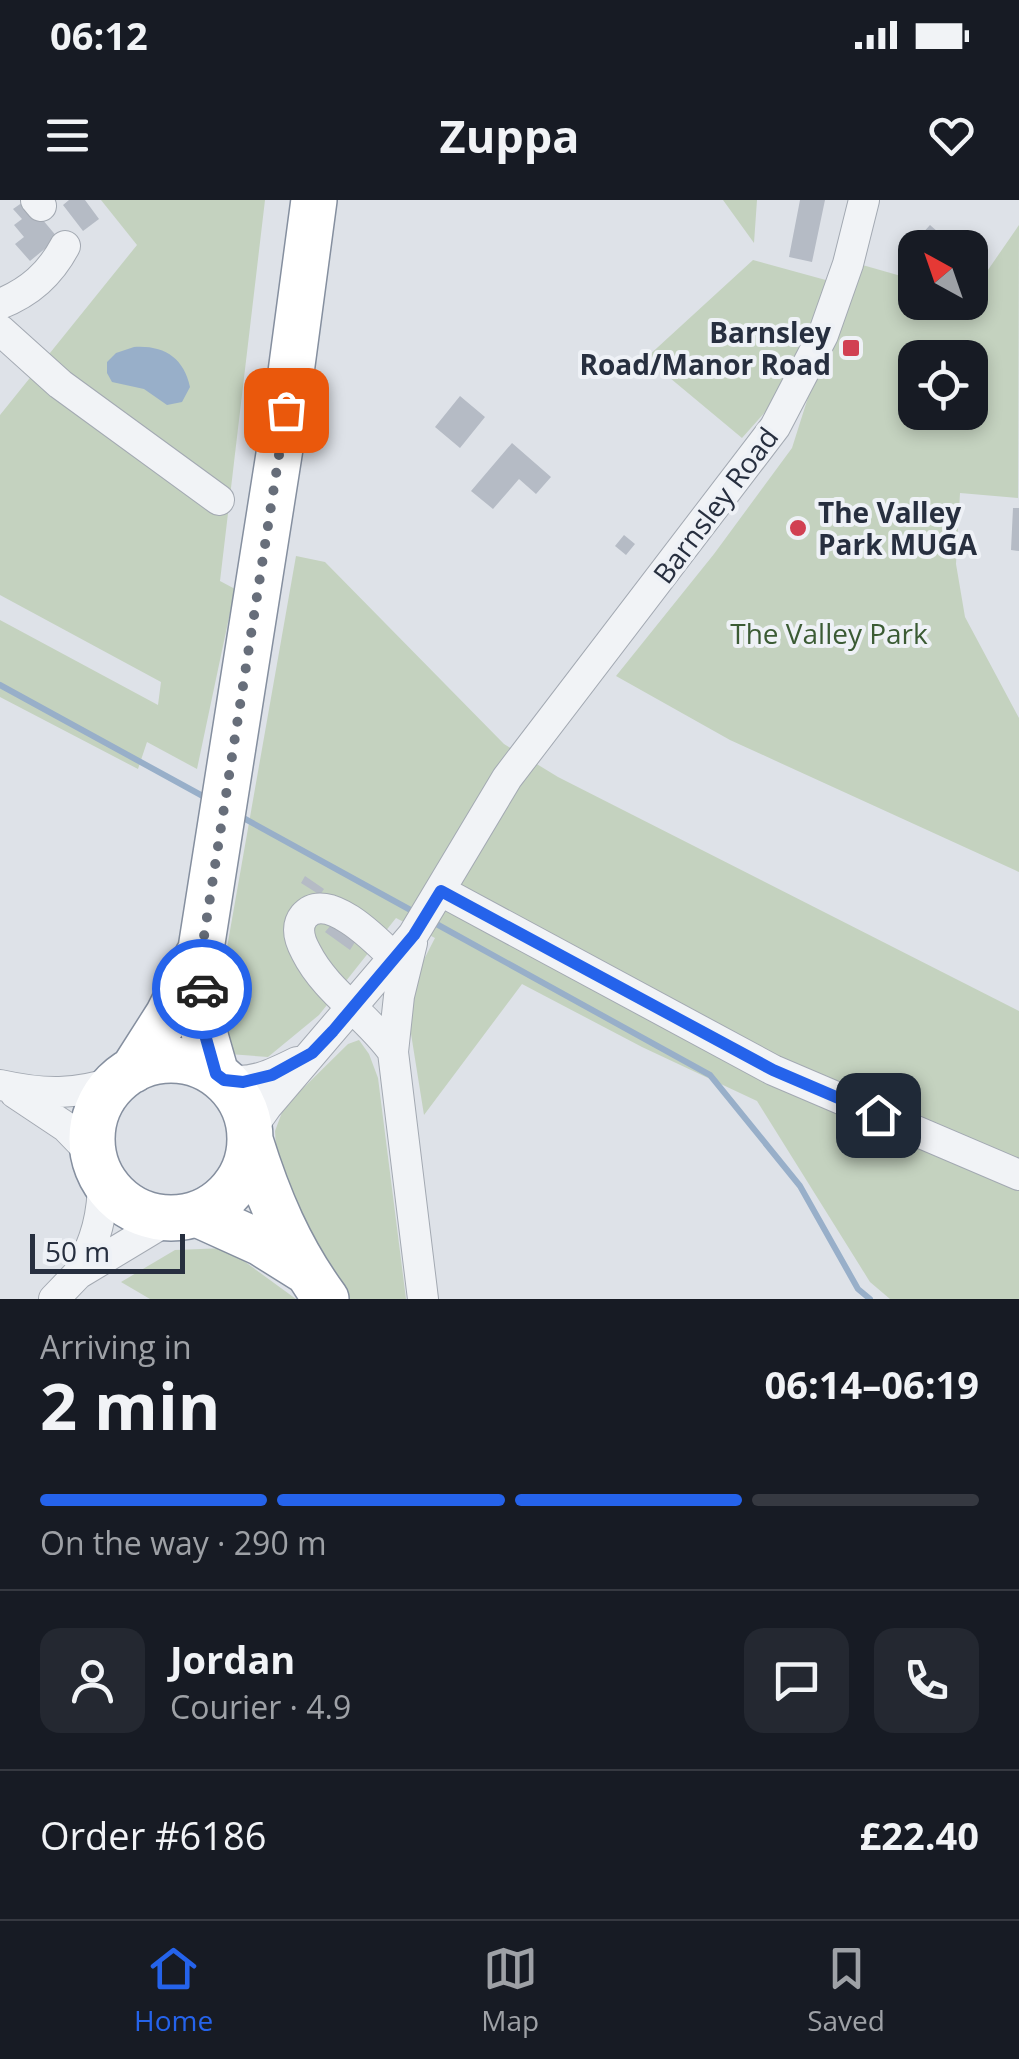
<!DOCTYPE html>
<meta charset="utf-8">
<style>
body{margin:0;font-family:"Open Sans",sans-serif;background:#242831;color:#f1f3f6;height:100vh;display:flex;flex-direction:column;font-size:38px;white-space:nowrap}
*{box-sizing:border-box;margin:0}
p{font-size:32px;color:#9ea1a6}
.icon{flex:none;width:55px;height:55px;fill:none;stroke:currentColor;stroke-width:2;stroke-linecap:round;stroke-linejoin:round}
.map{position:relative;height:1099px;overflow:hidden}
.panel{display:flex;flex-direction:column;background:#171b24;flex:1}
.panel>*{flex:none}
.needle{width:65px;rotate:320deg}
.buttons{position:absolute;left:898px;top:30px;display:grid;gap:20px}
.buttons a{display:grid;place-items:center;width:90px;height:90px;border-radius:20px;background:#171b24;box-shadow:0 5px 15px #0003;font-size:50px}
.scale{position:absolute;left:30px;bottom:25px;width:155px;box-sizing:border-box;padding-left:10px;border:5px solid #272f3f;border-top:0;font-size:28px;line-height:35px;white-space:nowrap;color:#272f3f;-webkit-text-stroke:8px #eef1f6;paint-order:stroke}
.pin{position:absolute;display:grid;place-items:center;width:85px;height:85px;color:#fff;margin:-42px;border-radius:20px;box-shadow:0 5px 15px #0006}
.courier{position:absolute;display:grid;place-items:center;width:100px;height:100px;margin:-50px;border:8px solid #2563eb;border-radius:50%;background:#fff;color:#222;box-shadow:0 2px 12px #0007}
.summary em{font-style:normal;font-weight:700}
.summary div{display:flex;flex-direction:column-reverse}
.summary{display:flex;align-items:center;justify-content:space-between;height:170px;padding:0 40px}
h1{font-size:65px;font-weight:700;line-height:75px}
.bar{display:grid;grid-template-columns:repeat(4,1fr);gap:15px 10px;align-content:center;height:120px;padding:0 40px}
.bar i{height:12px;border-radius:8px;background:#363941}
.bar .on{background:#2563eb}
.bar p{grid-column:span 4}
.line{display:flex;align-items:center;gap:25px;padding:0 40px;border-top:2px solid #363941}
.line div{flex:1}
.round{display:grid;place-items:center;flex:none;width:105px;height:105px;border-radius:20px;background:#242831}
.status{display:flex;justify-content:space-between;align-items:center;height:70px;padding:0 50px;background:#171b24;direction:ltr}
.status svg{height:28px;fill:currentColor}
header{display:flex;justify-content:space-between;align-items:center;height:130px;padding:0 40px;background:#171b24;font-size:45px;font-weight:700}
.dock{display:flex;justify-content:space-around;align-items:center;height:140px;border-top:2px solid #363941;background:#171b24;font-size:28px;color:#9ea1a6}
.dock a{display:grid;justify-items:center;gap:5px}
.dock .on{color:#2563eb}
.map>svg:first-child{display:block}
</style>
<div class="status"><b>06:12</b><svg viewBox="0 0 49 12"><path d="M0 12V9h3v3zM5 12V6h3v6zM10 12V3h3v9zM15 12V0h3v12zM26 1h20v11H26zM47 4h2v5h-2z"/></svg></div>
<header><svg class="icon" aria-label="menu" viewBox="0 0 24 24"><path d="M4 6h16M4 12h16M4 18h16"/></svg>Zuppa<svg class="icon" aria-label="heart" viewBox="0 0 24 24"><path d="M12 20l-8-8c-3-5 5-10 8-4 3-6 11-1 8 4z"/></svg></header>
<div class="map">
<svg width="1019" height="1099" viewBox="0 0 1019 1099">
<rect width="100%" height="100%" fill="#dee2e8"/>
<!-- green -->
<path fill="#c4d2bf" fill-rule="evenodd" d="M101,0H265L220,381L235,389L197,569L147,542L138,569L0,497V420L158,505L161,482L0,395V215L137,45Z
M723,0H757L754,43Z
M1019,25L1018,298L960,293L956,364L965,417L1019,518V672L730,540L616,476L714,354L792,248L811,188L859,64L915,80V102H970V96ZM915,158H970V212H915Z
M753,60L833,82L796,177L742,238L646,158Z
M296,356L325,362L504,544L558,577L1019,811V1099H890L870,1082L757,901L642,847L522,784L424,915L408,815L416,775L435,738L396,718L319,815L268,857L229,854L216,810Z
M359,840L369,854L378,878L406,1099H343L277,967L275,931L284,907L348,844Z
M226,1048L296,1099H150L121,1082L175,1050Z"/>
<!-- water -->
<path fill="#98afc9" d="M134,147C164,145 184,158 190,187L182,202L167,205L144,189L112,182L107,173V162L116,153Z"/>
<g fill="none" stroke-linecap="round" stroke-linejoin="round">
<!-- stream -->
<path stroke="#98afc9" stroke-width="6" d="M0,485L210,600
M238,615L416,713
M431,721L710,875L800,986L858,1089L870,1099"/>
</g>
<!-- building -->
<path fill="#b5bbc5" d="M26,0L58,38L30,61L15,44L24,37L14,25L22,19L13,9Z
M69,0H85L99,19L83,31L63,5Z
M800,0H825L812,62L789,57Z
M930,25L946,39L938,48H915V52L910,47Z
M460,196L485,217L460,248L435,227Z
M512,243L551,277L536,294L519,279L493,309L471,291Z
M1013,308H1019V351L1011,350Z
M624,335L635,344L626,355L615,346Z
M305,676L324,689L320,695L301,683Z
M331,725L355,742L350,750L325,732Z"/>
<g fill="none" stroke-linecap="round" stroke-linejoin="round">
<!-- minor casing -->
<g stroke="#a3a9b2" stroke-width="32">
<path id="minor" d="M36,0L41,6
M0,104C30,92 50,74 65,46
M0,130L60,184L219,300
M441,691L773,870L1019,975
M412,743L399,796L393,852L423,1099
M393,852C368,816 326,792 306,752C300,741 295,727 304,716C327,689 378,742 394,758
M224,880C253,884 271,875 297,862
M0,885C45,895 74,895 118,881
M15,893L66,927L94,956
M250,930L267,906L413,735L507,578L775,227L823,135L848,64L864,0
M79,1072C96,1040 103,1015 103,979
M54,1099L78,1074L171,1018"/>
</g>
<!-- highway casing -->
<g stroke="#858f9f" stroke-width="48">
<path id="highway" d="M92 939a79 79 0 1 1 158 0a79 79 0 1 1-158 0Z
M133,870L168,815L198,755
M216,874L202,825L201,749L286,210L314,0
M250,940C268,998 290,1050 326,1099
M197,1014L261,1043L304,1070"/>
</g>
<!-- minor -->
<use href="#minor" stroke="#f1f3f6" stroke-width="30"/>
<!-- highway -->
<use href="#highway" stroke="#fff" stroke-width="45"/>
</g>
<g fill="none" stroke-linecap="round" stroke-linejoin="round">
<!-- done -->
<path stroke="#676e7a" stroke-width="10" stroke-dasharray="0 18" d="M202,789V749L286,210"/>
<!-- route -->
<path stroke="#2563eb" stroke-width="12" d="M202,789V824L216,874L224,880L243,882L272,875L312,853L333,831L414,735L441,691L773,870L878,915"/>
</g>
<!-- markers -->
<g fill="#d14052" stroke="#eef1f6" stroke-width="4">
<rect x="841" y="138" width="20" height="20" rx="5"/>
<circle cx="798" cy="328" r="10"/>
</g>
<g text-anchor="middle" dominant-baseline="central" stroke-width="8" stroke-linejoin="round" paint-order="stroke">
<!-- poi labels -->
<g font-size="28" font-weight="bold" fill="#272f3f" stroke="#eef1f6" text-anchor="end">
<text x="831" y="132">Barnsley<tspan x="831" dy="32">Road/Manor Road</tspan></text>
<text x="818" y="312" text-anchor="start">The Valley<tspan x="818" dy="32">Park MUGA</tspan></text>
</g>
<!-- street labels -->
<g font-size="28" fill="#272f3f" stroke="#eef1f6">
<text transform="translate(715 305) rotate(-53)">Barnsley Road</text>
</g>
<!-- park labels -->
<g font-size="28" fill="#3b5b34" stroke="#eef1f6">
<text x="829" y="433">The Valley Park</text>
</g>
</g>
</svg>
<div class="buttons">
<a><svg class="needle" viewBox="-14 -14 28 28"><path d="M0-13l5 13h-10z" fill="#e53935"/><path d="M0 13l5-13h-10z" fill="#9ea1a6"/></svg></a>
<a><svg class="icon" aria-label="locate" viewBox="0 0 24 24"><circle cx="12" cy="12" r="6"/><path d="M12 2v4M12 18v4M2 12h4M18 12h4"/></svg></a>
</div>
<div class="scale">50 m</div>
<div class="pin" style="left:286px;top:210px;background:#ea580c"><svg class="icon" aria-label="bag" viewBox="0 0 24 24"><path d="M5 8h14l-1 12H6zM9 8a3 3 0 0 1 6 0"/></svg></div>
<div class="pin" style="left:878px;top:915px;background:#1f2937"><svg class="icon" aria-label="home" viewBox="0 0 24 24"><path d="M3 11l9-7 9 7M6 9v11h12V9"/></svg></div>
<div class="courier" style="left:202px;top:789px"><svg class="icon" aria-label="car" viewBox="0 0 24 24"><path d="M5 17H2v-5l4-1 3-4h7l3 4 3 1v5h-3M9 17h6M6 11h13"/><circle cx="7" cy="17" r="2"/><circle cx="17" cy="17" r="2"/></svg></div>
</div>
<section class="panel">
<div class="summary"><div><h1>2 min</h1><p>Arriving in</p></div><em>06:14–06:19</em></div>
<div class="bar"><i class="on"></i><i class="on"></i><i class="on"></i><i></i><p>On the way · 290 m</p></div>
<div class="line" style="height:180px"><a class="round"><svg class="icon" aria-label="person" viewBox="0 0 24 24"><circle cx="12" cy="8" r="4"/><path d="M4 21q1-7 8-7t8 7"/></svg></a><div><b>Jordan</b><p>Courier · 4.9</p></div><a class="round"><svg class="icon" aria-label="chat" viewBox="0 0 24 24"><path d="M4 5h16v11H9l-5 4z"/></svg></a><a class="round"><svg class="icon" aria-label="phone" viewBox="0 0 24 24"><path d="M5 4h4l2 5-3 2q2 4 5 5l2-3 5 2v4C11 20 4 13 5 4z"/></svg></a></div>
<div class="line" style="height:130px"><div>Order #6186</div><b>£22.40</b></div>
</section>
<nav class="dock">
<a class="on"><svg class="icon" aria-label="home" viewBox="0 0 24 24"><path d="M3 11l9-7 9 7M6 9v11h12V9"/></svg>Home</a>
<a><svg class="icon" aria-label="map" viewBox="0 0 24 24"><path d="M3 6l6-2 6 2 6-2v14l-6 2-6-2-6 2zM9 4v14M15 6v14"/></svg>Map</a>
<a><svg class="icon" aria-label="saved" viewBox="0 0 24 24"><path d="M7 4h10v16l-5-4-5 4z"/></svg>Saved</a>
</nav>
